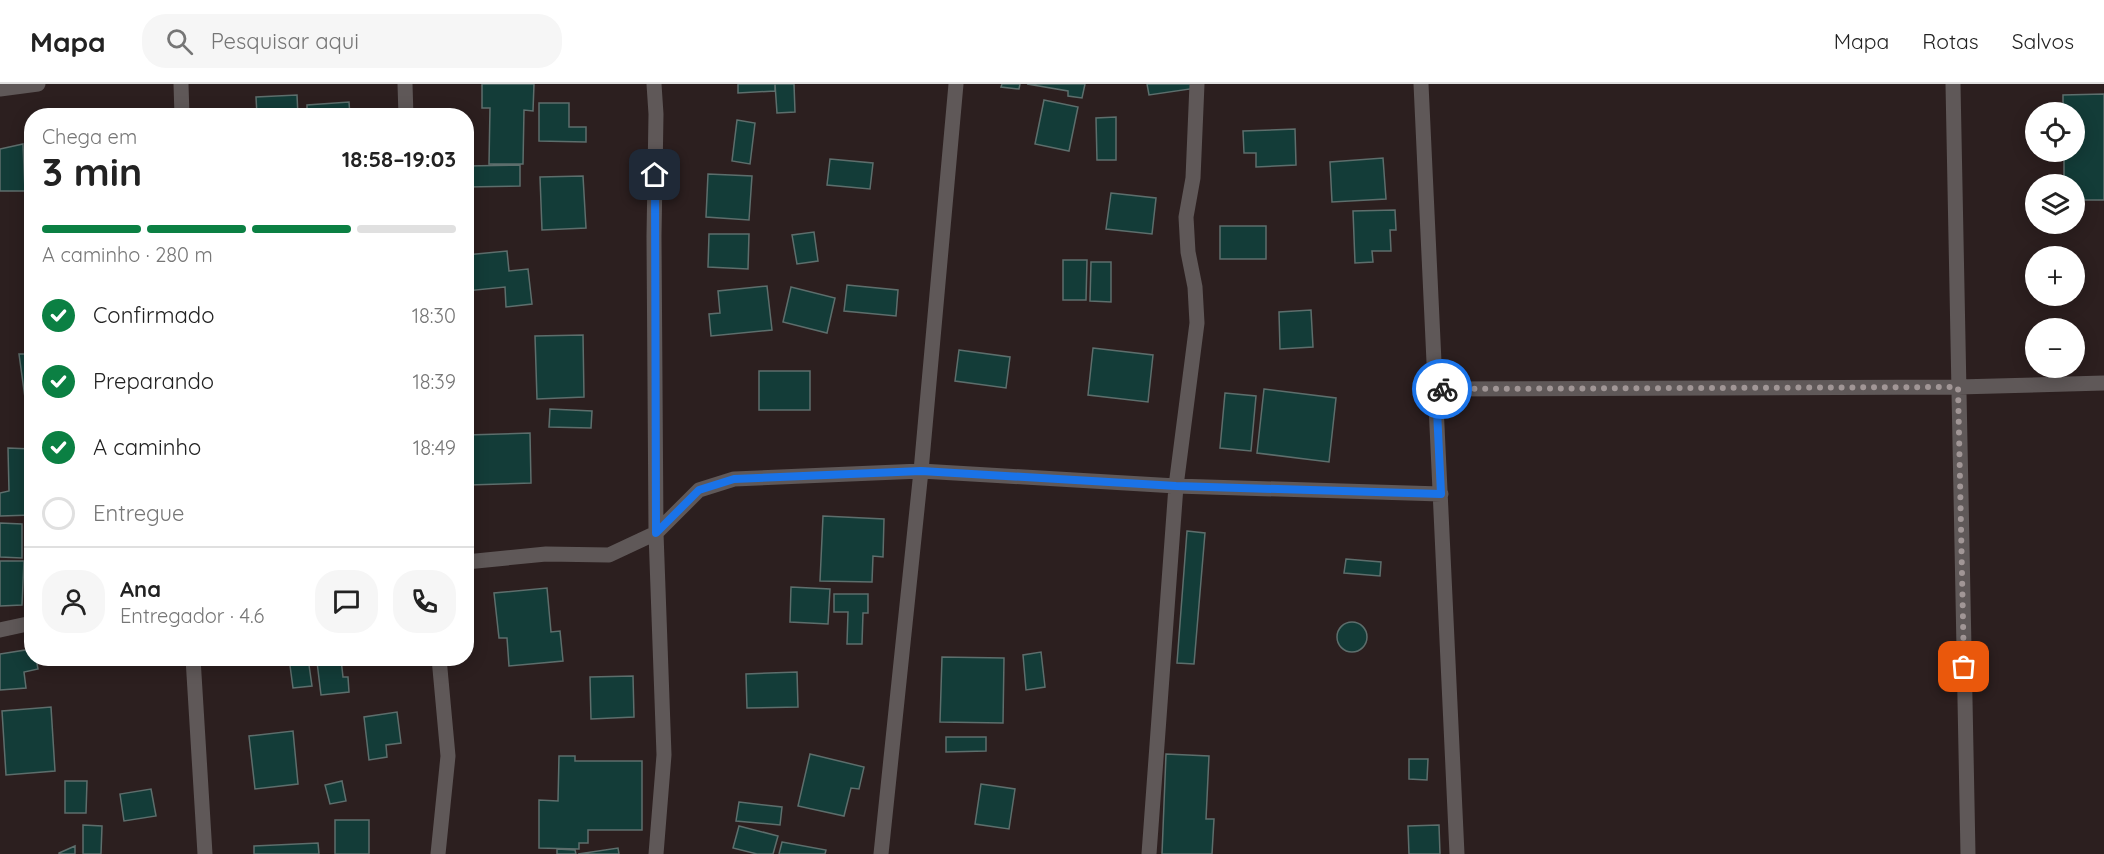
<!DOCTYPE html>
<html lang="pt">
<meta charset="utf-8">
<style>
body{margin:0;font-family:Quicksand,sans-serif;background:#f6f6f6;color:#222;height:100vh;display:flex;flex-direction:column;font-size:22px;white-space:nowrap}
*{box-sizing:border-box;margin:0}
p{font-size:20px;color:#767676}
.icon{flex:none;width:33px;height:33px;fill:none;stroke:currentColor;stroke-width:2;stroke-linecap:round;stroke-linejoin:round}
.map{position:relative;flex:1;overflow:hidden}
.side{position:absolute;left:24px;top:24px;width:450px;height:558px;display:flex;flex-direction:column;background:#fff;border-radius:24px;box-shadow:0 3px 15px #0003}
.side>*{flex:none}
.controls{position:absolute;left:2025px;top:18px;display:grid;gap:12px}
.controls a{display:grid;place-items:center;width:60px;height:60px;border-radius:50%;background:#fff;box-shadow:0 3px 15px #0003;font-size:30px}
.pin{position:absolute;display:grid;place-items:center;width:51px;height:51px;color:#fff;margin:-26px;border-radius:12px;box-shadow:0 3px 9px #0006}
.courier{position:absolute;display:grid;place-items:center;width:60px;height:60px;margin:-30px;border:4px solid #1a73e8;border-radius:50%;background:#fff;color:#222;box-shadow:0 2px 8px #0007}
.headline em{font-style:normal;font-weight:700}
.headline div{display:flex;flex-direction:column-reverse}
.headline{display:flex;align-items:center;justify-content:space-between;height:102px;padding:0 18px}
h1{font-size:39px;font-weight:700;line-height:45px}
.bar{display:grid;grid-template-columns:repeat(4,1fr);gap:9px 6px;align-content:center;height:72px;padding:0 18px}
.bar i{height:8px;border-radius:4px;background:#e0e0e0}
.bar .active{background:#0b8043}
.bar p{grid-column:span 4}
.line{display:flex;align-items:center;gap:15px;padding:0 18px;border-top:2px solid #e0e0e0}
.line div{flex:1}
.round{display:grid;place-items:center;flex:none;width:63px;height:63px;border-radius:24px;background:#f6f6f6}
ol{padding:0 18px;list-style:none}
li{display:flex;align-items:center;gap:18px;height:66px}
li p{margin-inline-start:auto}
li .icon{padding:6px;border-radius:50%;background:#0b8043;color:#fff;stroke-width:4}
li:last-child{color:#767676}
li i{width:33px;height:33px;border:3px solid #e0e0e0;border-radius:50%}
header{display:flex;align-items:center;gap:36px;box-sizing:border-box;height:84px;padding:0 30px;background:#fff;border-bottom:2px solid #e0e0e0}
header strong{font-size:28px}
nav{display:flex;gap:33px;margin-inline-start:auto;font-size:21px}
.search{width:420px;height:54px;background:#f6f6f6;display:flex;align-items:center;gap:15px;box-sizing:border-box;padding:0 21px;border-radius:24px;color:#767676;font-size:22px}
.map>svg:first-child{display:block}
</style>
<header>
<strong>Mapa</strong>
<div class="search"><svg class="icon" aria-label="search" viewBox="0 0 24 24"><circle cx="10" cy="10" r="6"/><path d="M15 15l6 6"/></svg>Pesquisar aqui</div>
<nav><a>Mapa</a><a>Rotas</a><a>Salvos</a></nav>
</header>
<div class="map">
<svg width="2104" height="770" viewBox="0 0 2104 770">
<rect width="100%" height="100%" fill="#2c1f1f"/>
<!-- building -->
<path fill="#133c38" stroke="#5d6e6c" stroke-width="1.5" d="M482,0H534L533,27L524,26L523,80H489L490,24H482Z
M738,0H775V7L738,9Z
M775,0H794L795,28L777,29Z
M1002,0H1020L1019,5L1001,3Z
M1027,0H1085L1082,14L1068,12V7Z
M1147,0H1196L1197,4L1149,11Z
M2104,10V116H2074V100H2064V68H2074V28H2063V11Z
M297,11L298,32H257L256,13Z
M1044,16L1078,23L1069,67L1035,60Z
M349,18L350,32H307V21Z
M539,19H569V43H586V58L539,57Z
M1116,33V76H1097L1096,34Z
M737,36L755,39L750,80L732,77Z
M1295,45L1296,81L1256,83V69H1244L1243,47Z
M23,60L25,107H0V65Z
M1383,74L1386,115L1332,118L1330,78Z
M830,75L873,79L870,105L827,101Z
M520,81V102L466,103V82Z
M708,90L752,92L749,136L706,133Z
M583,92L586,144L542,146L540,93Z
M1111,109L1156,114L1152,150L1106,145Z
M1395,126L1396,146H1390L1391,167H1372L1373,178L1355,179L1353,127Z
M1220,142H1266V175H1220Z
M814,148L818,177L797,180L792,151Z
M709,150H749L748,185L708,183Z
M507,167L509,187L528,185L532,220L506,223L505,203L466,207V171Z
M1063,176H1087L1086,216H1063Z
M1091,178H1111V218L1090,217Z
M847,201L898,206L896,232L844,227Z
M767,202L772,246L711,252L709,230L720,229L718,207Z
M791,203L835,214L827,249L783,238Z
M25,211H32V250H28Z
M1311,226L1313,263L1280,265L1279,228Z
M583,251L584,313L537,315L535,252Z
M1093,264L1153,271L1148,318L1088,311Z
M959,266L1010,273L1006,304L955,297Z
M19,270H32V321H26Z
M759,287H810V326H759Z
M1264,305L1336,314L1329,378L1257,369Z
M1225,309L1256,312L1251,367L1220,364Z
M550,325L592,327L591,344L549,343Z
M530,349L531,399L469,401L467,351Z
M8,364L32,365V431L0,432V409L9,407Z
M823,432L884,435L883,473L873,472L872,498L820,497Z
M0,439L22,440V474L0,473Z
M1187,447L1205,449L1194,580L1177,579Z
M1346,475L1381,478L1380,492L1344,489Z
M0,477H24L22,521L0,522Z
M791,503L830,505L828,540L790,538Z
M547,504L551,548L560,547L563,577L509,582L507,554H499L494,509Z
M834,510H868V529H863L862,560H847L848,528H834Z
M1337 553a15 15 0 1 1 30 0a15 15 0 1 1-30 0Z
M32,565V574H36L38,585L24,588L26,604L0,606V570Z
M1041,568L1045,603L1026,606L1023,571Z
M942,573L1004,574L1003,639L940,638Z
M289,574H308L312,602L293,604Z
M341,575L343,593H348L349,608L321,611L317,578Z
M797,588L798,623L747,624L746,590Z
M633,592L634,633L591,635L590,593Z
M51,623L55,687L6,691L2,627Z
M397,628L401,659L386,661L387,673L369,676L364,633Z
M293,647L298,700L255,705L249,652Z
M946,653H986V667L946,668Z
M810,670L864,683L859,705L851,704L844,732L798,722Z
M1166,670L1209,672L1206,735H1214L1212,770H1162Z
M559,672H575V677H642V746H588V759H579V765L539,764V716L558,717Z
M1409,675H1428L1427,696L1409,695Z
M65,697H87L86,729H65Z
M342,697L346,717L330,720L325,701Z
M981,700L1015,705L1009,745L975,740Z
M151,705L156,732L124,737L120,710Z
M739,718L782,723L780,741L736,737Z
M335,736H369V770H335Z
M83,741L102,742L101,770H83Z
M1439,741L1440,770H1409L1408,742Z
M739,742L778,752L773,770H757L733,764Z
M782,758L826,766L825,770H779Z
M318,759L319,770H254V762Z
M75,762V770H59V769Z
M618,764L619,770H578Z
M557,765L575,766L576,770H557Z"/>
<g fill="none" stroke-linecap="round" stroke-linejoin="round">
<!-- minor -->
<path stroke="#5f5858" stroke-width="15" d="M181,0L182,32
M405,0L406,32
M654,0L656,30L654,152L656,449L664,671L656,770
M1421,0L1457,770
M1953,0L1968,770
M0,5L38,0
M1436,305L1958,303L2104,299
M466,478L546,470L609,471L656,449L699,406L734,395L921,387L1176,402L1441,410
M0,546L32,539
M193,574L205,770
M438,770L448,672L439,574
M881,770L921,387L956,0
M1149,770L1176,402L1197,239L1195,203L1188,168L1186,133L1193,94L1197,0"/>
</g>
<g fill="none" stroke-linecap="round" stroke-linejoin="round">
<!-- done -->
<path stroke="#a19696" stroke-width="6" stroke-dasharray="0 10.8" d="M1442,305L1958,303L1964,583"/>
<!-- route -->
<path stroke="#1a73e8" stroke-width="8" d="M655,91L656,449L699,406L734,395L921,387L1176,402L1441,410L1436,305H1442"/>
</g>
</svg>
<div class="controls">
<a><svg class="icon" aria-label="locate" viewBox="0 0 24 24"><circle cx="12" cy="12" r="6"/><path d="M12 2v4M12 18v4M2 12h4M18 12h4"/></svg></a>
<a><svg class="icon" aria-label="layers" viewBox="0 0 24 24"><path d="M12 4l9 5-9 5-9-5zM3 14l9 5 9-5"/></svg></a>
<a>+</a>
<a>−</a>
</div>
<div class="pin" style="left:1964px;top:583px;background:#ea580c"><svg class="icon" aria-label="bag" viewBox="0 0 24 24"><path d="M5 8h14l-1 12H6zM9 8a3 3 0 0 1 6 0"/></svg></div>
<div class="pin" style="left:655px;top:91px;background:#1f2937"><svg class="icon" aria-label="home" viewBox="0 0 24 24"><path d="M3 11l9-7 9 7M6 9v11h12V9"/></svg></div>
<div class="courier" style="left:1442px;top:305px"><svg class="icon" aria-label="bike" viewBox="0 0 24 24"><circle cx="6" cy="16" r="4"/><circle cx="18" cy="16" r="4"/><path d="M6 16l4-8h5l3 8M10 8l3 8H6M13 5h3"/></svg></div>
<section class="side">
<div class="headline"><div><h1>3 min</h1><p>Chega em</p></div><em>18:58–19:03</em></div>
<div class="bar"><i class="active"></i><i class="active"></i><i class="active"></i><i></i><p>A caminho · 280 m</p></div>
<ol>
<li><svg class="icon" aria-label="check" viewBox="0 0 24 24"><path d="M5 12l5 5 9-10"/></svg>Confirmado<p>18:30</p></li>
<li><svg class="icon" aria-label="check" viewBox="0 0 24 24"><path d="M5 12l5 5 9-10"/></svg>Preparando<p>18:39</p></li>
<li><svg class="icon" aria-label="check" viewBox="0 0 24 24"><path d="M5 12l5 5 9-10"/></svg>A caminho<p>18:49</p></li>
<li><i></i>Entregue</li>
</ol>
<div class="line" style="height:108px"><a class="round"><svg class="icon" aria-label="person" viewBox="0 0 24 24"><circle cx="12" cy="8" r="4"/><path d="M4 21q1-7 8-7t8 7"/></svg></a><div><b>Ana</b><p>Entregador · 4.6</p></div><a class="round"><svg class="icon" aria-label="chat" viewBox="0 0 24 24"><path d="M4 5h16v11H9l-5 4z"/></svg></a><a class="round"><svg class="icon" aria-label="phone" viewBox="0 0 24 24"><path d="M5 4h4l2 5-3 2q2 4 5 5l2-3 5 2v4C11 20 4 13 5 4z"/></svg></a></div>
</section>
</div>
